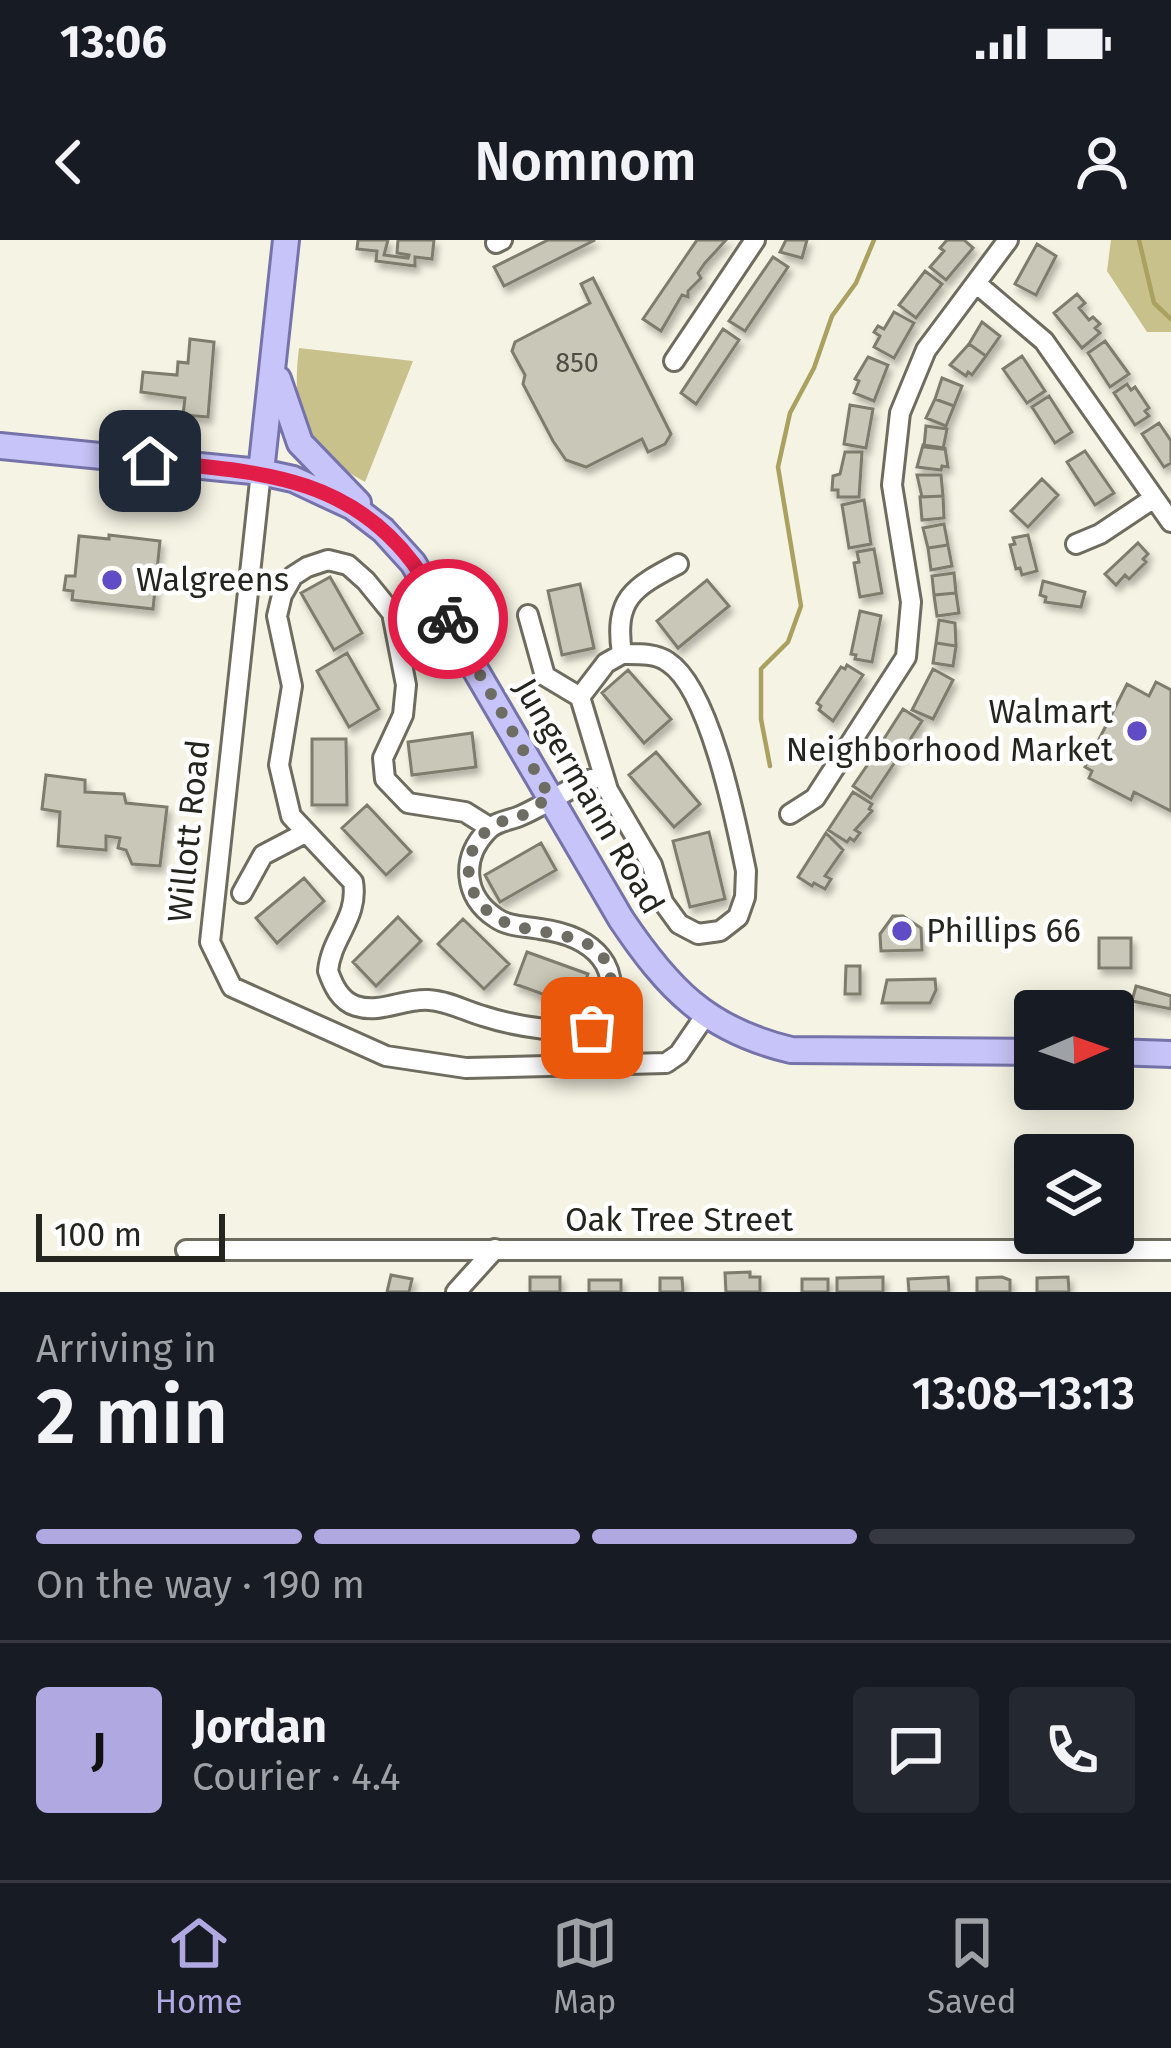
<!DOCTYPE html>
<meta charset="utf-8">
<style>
body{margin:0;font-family:"Fira Sans",sans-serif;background:#242831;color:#f1f3f6;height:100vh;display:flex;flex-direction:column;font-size:45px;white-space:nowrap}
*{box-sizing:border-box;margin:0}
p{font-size:39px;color:#9ea1a6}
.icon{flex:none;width:66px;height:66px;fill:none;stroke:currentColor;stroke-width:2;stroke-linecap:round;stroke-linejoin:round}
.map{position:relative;height:1052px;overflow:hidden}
.panel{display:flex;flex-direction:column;background:#171b24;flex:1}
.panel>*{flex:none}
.needle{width:78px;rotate:88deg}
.controls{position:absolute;left:1014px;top:750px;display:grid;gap:24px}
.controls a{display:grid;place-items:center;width:120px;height:120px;border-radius:12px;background:#171b24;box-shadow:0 6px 30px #0003;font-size:60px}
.scale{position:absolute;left:36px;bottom:30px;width:189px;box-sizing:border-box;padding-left:12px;border:6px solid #25251f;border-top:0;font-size:33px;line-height:42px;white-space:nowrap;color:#25251f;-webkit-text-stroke:9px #fff;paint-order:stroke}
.pin{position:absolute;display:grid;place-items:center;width:102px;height:102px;color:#fff;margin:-51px;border-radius:24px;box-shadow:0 6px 18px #0006}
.courier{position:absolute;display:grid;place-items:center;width:120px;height:120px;margin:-60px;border:9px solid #e11d48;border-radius:50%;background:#fff;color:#222;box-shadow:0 3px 15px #0007}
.head em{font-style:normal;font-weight:600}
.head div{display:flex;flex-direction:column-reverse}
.head{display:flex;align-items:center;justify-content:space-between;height:204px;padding:0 36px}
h1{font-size:78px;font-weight:600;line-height:90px}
.bar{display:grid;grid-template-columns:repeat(4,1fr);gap:18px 12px;align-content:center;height:144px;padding:0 36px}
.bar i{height:15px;border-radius:9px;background:#363941}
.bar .on{background:#b0a8e0}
.bar p{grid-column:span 4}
.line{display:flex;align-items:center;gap:30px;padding:0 36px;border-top:3px solid #363941}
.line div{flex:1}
.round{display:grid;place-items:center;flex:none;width:126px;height:126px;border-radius:12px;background:#242831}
.status{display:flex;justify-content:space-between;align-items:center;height:84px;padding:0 60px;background:#171b24;direction:ltr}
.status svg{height:33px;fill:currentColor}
header{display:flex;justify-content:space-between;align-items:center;height:156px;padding:0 36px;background:#171b24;font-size:54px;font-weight:600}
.tab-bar{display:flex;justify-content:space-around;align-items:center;height:168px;border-top:3px solid #363941;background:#171b24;font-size:33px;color:#9ea1a6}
.tab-bar a{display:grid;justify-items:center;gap:6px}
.tab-bar .on{color:#b0a8e0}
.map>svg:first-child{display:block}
</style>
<div class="status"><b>13:06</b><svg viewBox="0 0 49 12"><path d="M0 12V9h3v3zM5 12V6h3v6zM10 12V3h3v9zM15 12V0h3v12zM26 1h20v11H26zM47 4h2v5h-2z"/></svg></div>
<header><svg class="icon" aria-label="back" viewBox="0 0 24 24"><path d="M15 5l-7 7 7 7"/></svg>Nomnom<svg class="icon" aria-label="person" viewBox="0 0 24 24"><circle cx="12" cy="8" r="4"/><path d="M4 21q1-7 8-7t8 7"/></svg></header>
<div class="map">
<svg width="1171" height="1052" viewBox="0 0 1171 1052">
<defs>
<filter id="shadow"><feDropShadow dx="3.5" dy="6" stdDeviation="3" flood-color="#0004"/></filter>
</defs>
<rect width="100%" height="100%" fill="#f5f3e3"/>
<!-- green -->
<path fill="#c8c18c" d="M1111,0H1171V92H1147L1107,31Z
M299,108L413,121L365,242C303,208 291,176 299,108Z"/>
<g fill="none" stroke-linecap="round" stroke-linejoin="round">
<!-- stream -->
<path stroke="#aaa161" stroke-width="4.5" d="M1139,0L1154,63L1171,79
M770,526L761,479V429L788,402L801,366L778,227L790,173L814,128L832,76L856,43L874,0"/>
</g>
<!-- building -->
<path fill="#c9c7b7" stroke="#7d7c6d" stroke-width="3" filter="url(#shadow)" d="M358,0H388L384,15L408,18L409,15L397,13L398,0H434L432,19L415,17V26L376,21L377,11L357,9Z
M548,0H595L504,46L494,27Z
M697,0H726L705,23L698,33L701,38L688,51V57L682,55L661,91L643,79Z
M786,0H807L802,18L780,12Z
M947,0H964L973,8L946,40L930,27L944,11L940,8Z
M1037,4L1056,16L1036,55L1015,44Z
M773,17L788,27L745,91L729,81Z
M925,31L942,44L916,78L899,65Z
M593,38L671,194L665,204L648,212L642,199L586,227L566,220L553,201L523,144L525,135L512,111L515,102L590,63L581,44Z
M1077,54L1085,63L1079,68L1089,80L1093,77L1100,84L1095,88L1100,93L1082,108L1054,73Z
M894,72L914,83L894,118L874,107L880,96L874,92L878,86L884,89Z
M982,82L1000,96L986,116L969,104Z
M723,89L739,100L696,164L681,153Z
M190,99L214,102L208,177L183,175L185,158L141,152L143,132L177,135L178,122L188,123Z
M1105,101L1129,134L1110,147L1088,113Z
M969,104L986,116L972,135L968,132L966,136L950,125Z
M1022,116L1045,151L1027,163L1003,129Z
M868,117L888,125L874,161L854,153L859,141L855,139Z
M942,138L962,146L954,166L935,159Z
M1127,144L1131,150L1135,147L1149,168L1145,171L1149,176L1135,185L1114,153Z
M1049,156L1072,192L1055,203L1032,167Z
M935,159L954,166L946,186L926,178Z
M850,165L873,169L866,208L844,204Z
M1159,183L1171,201V223L1164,227L1142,194Z
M926,186L947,189L943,209L924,207Z
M923,205L945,208L948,227L942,226L941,230L917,227Z
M1085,211L1114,253L1095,265L1067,222Z
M845,212H862L859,257H838V250H832L833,236L840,234Z
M917,235H941L943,256L922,257Z
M1042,239L1058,255L1028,287L1011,271Z
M943,256L944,278L922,280L920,257Z
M864,260L871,304L849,308L842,265Z
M944,284L948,305L928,308L923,288Z
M109,295L160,301L153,369L72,360L73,351L64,350L66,336H75L79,296L109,299Z
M1028,295L1037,331L1022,335L1020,328L1016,329L1010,305L1015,304L1013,298Z
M1138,303L1148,314L1143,319L1146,322L1129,339L1125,335L1116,345L1105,334Z
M948,305L952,326L931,330L928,308Z
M874,309L882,353L860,357L854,323L859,322L857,312Z
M954,333L956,353L934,355L932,336Z
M330,337L362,393L334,410L301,353Z
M707,340L729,366L678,408L657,381Z
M1043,341L1085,352L1081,367L1045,362L1046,357L1040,355Z
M580,344L594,408L562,415L548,351Z
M956,353L959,373L937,376L934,355Z
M860,371L881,376L872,422L855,419L856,415L851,414Z
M939,380L955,383L956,406L936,403Z
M936,403L956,406L953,426L933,423Z
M347,413L379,469L349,487L317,431Z
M847,425L863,435L833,481L819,470L821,466L817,463L841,427L845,429Z
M933,429L953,440L933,479L912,470Z
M628,430L671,479L644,503L602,453Z
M1156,442L1171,450V571L1134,552L1131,560L1089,538L1092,531L1085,527L1127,444L1149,456Z
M903,469L922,481L911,498L914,500L899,517L880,505Z
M472,493L476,527L412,535L408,502Z
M312,499H346L347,565H312Z
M877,511L895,522L871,558L853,546Z
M656,512L700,564L674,587L629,535Z
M46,535L85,540V552L124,554L126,563L167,567L160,626L132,624L126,610L118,608L120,598L106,596V610L58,606L60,572L42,569Z
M853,552L872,564L869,569L872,571L855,590L860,593L854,601L850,598L847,602L828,590Z
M367,565L411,612L386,635L342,588Z
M709,592L725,659L690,667L673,601Z
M826,593L843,610L825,636L831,639L825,649L814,643L812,646L798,637Z
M541,603L556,630L500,662L485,635Z
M304,638L324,661L277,703L256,678Z
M893,676H903L921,688L922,710L881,711L880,694Z
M398,677L421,701L376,746L353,722Z
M463,679L509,724L484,749L438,704Z
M1099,698H1131V728H1099Z
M527,712L588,734L576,766L515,744Z
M846,726H860V754H845Z
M935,739L936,750L930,763H882L887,740Z
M1136,746L1171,756V769L1132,761Z
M750,1032V1037H760V1052H726L725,1033Z
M391,1035L412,1039L409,1052H387Z
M530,1037H560V1052H530Z
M883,1037V1052H837V1038Z
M948,1037L949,1052H909L908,1039Z
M1002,1037L1010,1040V1052H977V1038Z
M1068,1037L1069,1052H1037V1038Z
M660,1038H682L683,1052H660Z
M802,1039H828V1052H802Z
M589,1040H621V1052H589Z"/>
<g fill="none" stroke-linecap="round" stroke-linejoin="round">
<!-- minor casing -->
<g stroke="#6e6c5e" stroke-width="24">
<path id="minor" d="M496,3L502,0
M977,44L1044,101L1171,282
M674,121L755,0
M261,232L210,702L232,747L386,816L466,828L666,823L679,814L705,776
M1076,304L1100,294L1154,258
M528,375L545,436L580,457
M622,414C637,414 656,413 668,422C710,449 736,582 746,631L745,657L738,677L720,691L698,694L679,684L663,662L652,625L608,550L580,457L606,423Z
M622,414C614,359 632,348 678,324
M790,574L815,558L906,417L911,362L892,245L900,173L926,110L1008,0
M489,587L465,572L408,563L385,539L383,518L403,475L406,445L392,373L366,341L348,325L328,320L307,327L293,336L282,355L277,376L292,446L279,525L291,576L353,642C359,678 331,697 328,731C333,745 340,761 356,766C381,774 404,758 429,760C448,761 465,771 483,776C511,785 576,799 600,782C630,728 593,696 540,689C525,686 509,687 496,678C463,656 461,618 487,591C496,581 508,581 520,576C548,564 572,545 602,535
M242,653L263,615L305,593
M186,1010H1171
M456,1052L495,1009"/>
</g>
<!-- major casing -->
<g stroke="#7673aa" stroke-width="30">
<path id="major" d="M278,139L300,203L358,263
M0,206L261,232L293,239L353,267L383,290L413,323L621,679C668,749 707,790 791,810L1035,812
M261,232L286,0
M1113,812L1171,814"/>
</g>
<!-- minor -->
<use href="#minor" stroke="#fff" stroke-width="18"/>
<!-- major -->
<use href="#major" stroke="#c7c4f9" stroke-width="24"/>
</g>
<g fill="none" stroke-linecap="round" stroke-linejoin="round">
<!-- done -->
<path stroke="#6e6d64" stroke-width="12" stroke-dasharray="0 21.6" d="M448,379L550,557C540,563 529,572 519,577C510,580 501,580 493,586C458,609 462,657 497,678C533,701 613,682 611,748C610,765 606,779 592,788"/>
<!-- route -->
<path stroke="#e11d48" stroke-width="15" d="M150,221C252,232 345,233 413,323C426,341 436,361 448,379"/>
</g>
<!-- markers -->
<g fill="#604dc5" stroke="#fff" stroke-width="4.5">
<circle cx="112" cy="340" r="12"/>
<circle cx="1137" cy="491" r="12"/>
<circle cx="902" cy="691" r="12"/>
</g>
<g text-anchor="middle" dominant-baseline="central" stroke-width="9" stroke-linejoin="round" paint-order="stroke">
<!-- number labels -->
<g font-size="27" fill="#4e4e45">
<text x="577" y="123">850</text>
</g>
<!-- poi labels -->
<g font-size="33" fill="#25251f" stroke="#fff" text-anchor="start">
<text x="136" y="340">Walgreens</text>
<text x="1113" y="472" text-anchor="end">Walmart<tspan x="1113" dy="38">Neighborhood Market</tspan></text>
<text x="926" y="691">Phillips 66</text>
</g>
<!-- street labels -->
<g font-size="33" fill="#25251f" stroke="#fff">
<text transform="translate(589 556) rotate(60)">Jungermann Road</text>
<text transform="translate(189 591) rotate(-84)">Willott Road</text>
<text x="679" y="980">Oak Tree Street</text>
</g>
</g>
</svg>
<div class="controls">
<a><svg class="needle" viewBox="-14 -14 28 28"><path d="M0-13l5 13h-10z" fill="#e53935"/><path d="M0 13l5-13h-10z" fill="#9ea1a6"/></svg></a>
<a><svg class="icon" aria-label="layers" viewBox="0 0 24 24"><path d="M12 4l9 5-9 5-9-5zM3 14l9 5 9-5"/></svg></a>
</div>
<div class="scale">100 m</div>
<div class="pin" style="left:592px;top:788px;background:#ea580c"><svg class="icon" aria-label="bag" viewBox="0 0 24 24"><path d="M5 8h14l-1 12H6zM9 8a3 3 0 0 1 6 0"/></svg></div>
<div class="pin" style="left:150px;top:221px;background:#1f2937"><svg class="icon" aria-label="home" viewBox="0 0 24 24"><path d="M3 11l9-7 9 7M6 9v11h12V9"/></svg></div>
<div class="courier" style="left:448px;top:379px"><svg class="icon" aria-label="bike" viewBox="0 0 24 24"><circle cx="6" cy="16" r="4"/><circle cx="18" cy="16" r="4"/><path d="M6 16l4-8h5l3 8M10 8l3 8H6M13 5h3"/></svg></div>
</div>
<section class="panel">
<div class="head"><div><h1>2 min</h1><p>Arriving in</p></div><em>13:08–13:13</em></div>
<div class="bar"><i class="on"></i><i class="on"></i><i class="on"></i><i></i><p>On the way · 190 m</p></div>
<div class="line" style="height:216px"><b class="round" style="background:#b0a8e0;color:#111">J</b><div><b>Jordan</b><p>Courier · 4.4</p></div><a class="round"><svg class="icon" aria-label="chat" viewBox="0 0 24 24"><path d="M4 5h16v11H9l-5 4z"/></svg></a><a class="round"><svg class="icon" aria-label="phone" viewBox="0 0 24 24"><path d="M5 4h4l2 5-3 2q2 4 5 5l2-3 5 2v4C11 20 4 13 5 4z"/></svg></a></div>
</section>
<nav class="tab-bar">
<a class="on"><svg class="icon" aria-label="home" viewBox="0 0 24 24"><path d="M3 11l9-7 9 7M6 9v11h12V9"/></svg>Home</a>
<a><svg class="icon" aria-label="map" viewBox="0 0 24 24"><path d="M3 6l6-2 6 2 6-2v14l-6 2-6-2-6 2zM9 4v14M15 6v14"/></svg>Map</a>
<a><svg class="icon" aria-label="saved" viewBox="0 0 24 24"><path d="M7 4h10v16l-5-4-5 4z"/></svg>Saved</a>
</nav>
